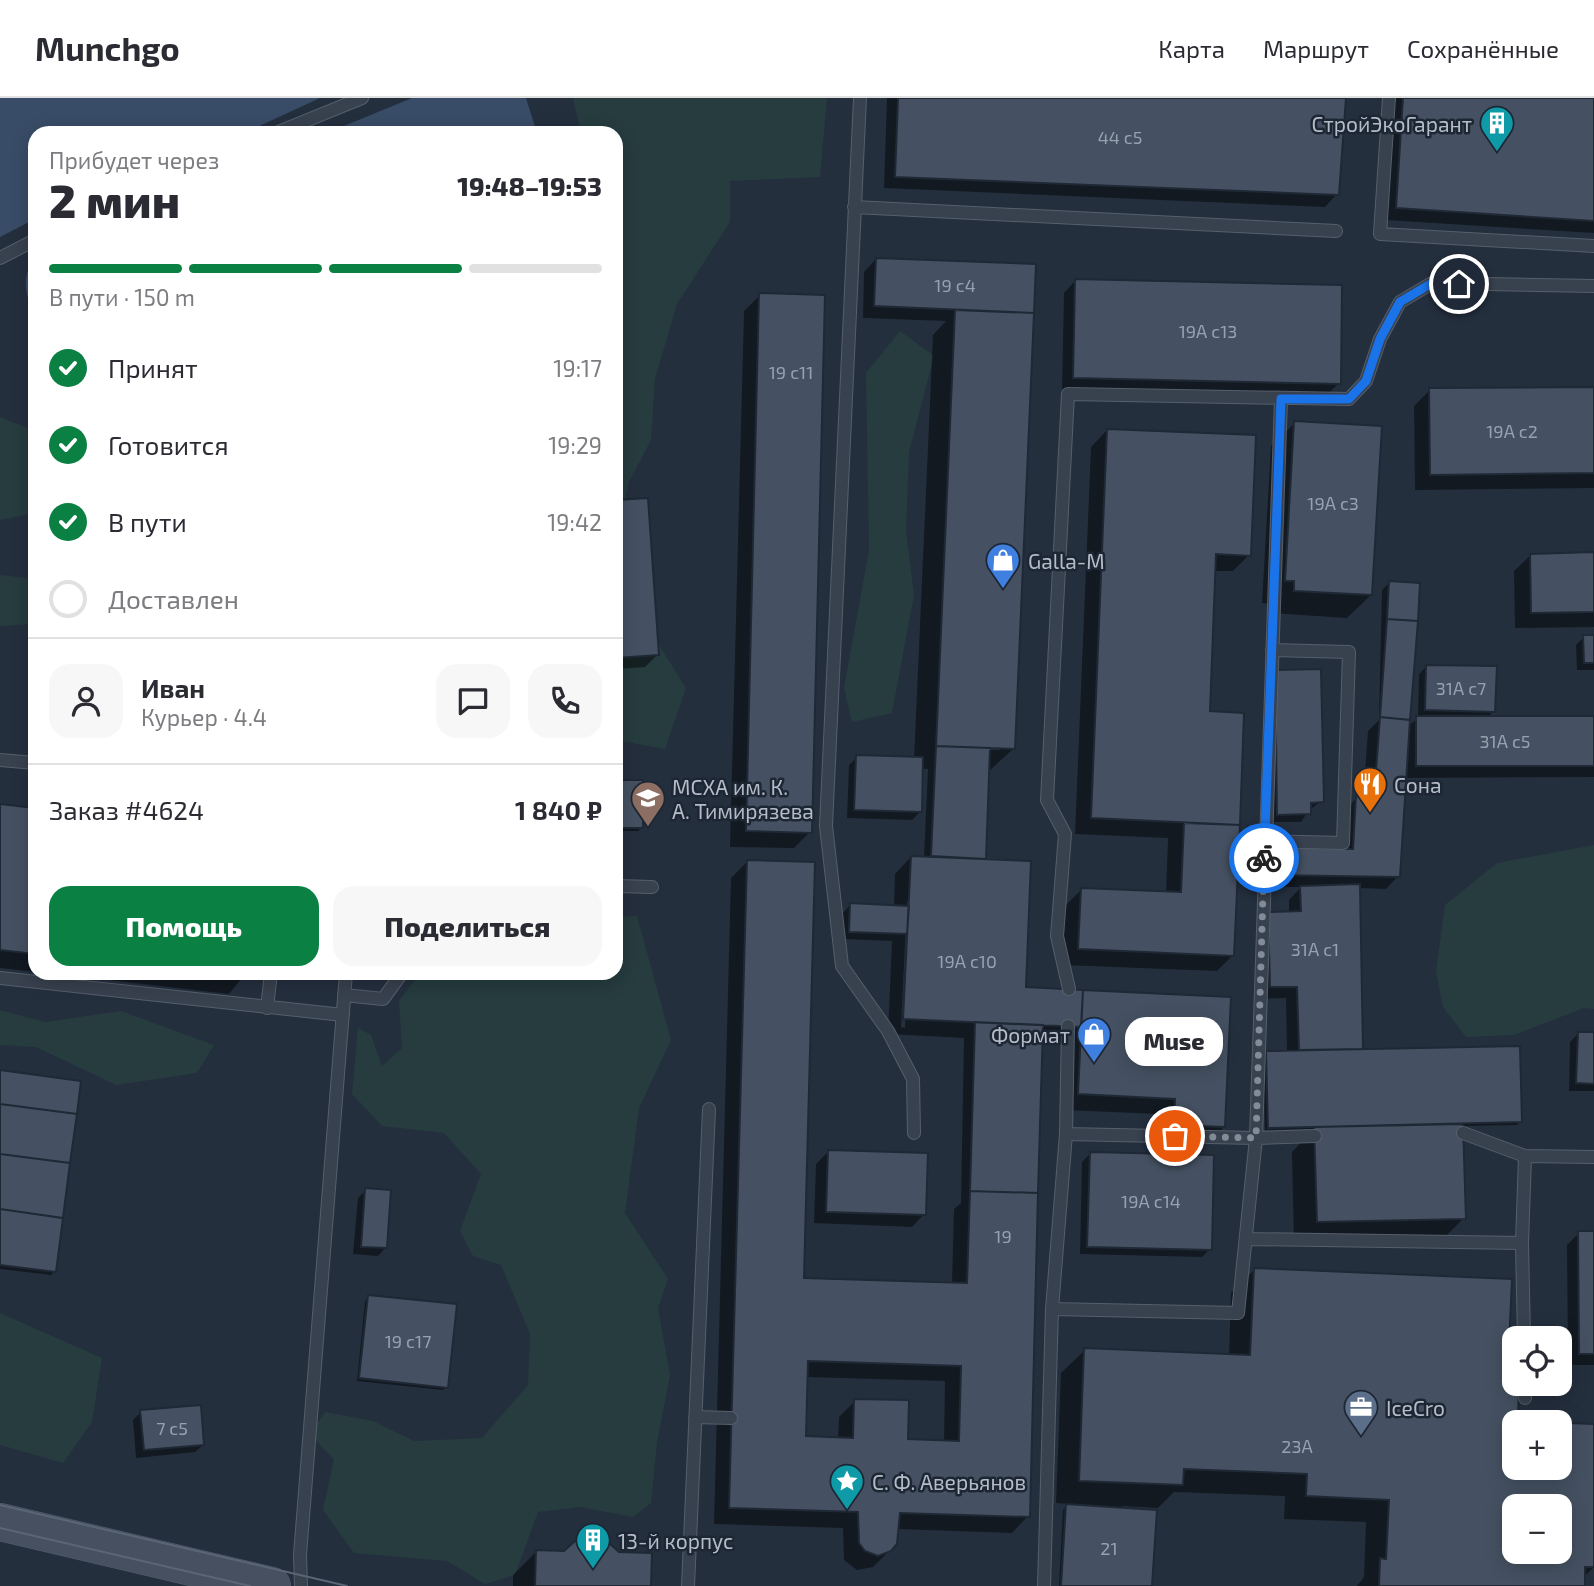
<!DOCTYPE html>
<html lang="ru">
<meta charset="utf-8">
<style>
body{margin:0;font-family:"Exo 2",sans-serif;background:#f7f7f7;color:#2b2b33;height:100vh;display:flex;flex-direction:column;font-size:26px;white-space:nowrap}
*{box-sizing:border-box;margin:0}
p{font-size:23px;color:#7c7c81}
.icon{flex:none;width:38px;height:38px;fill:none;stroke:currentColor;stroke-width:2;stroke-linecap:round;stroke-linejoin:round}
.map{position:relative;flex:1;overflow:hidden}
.details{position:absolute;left:28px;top:28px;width:595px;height:854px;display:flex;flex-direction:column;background:#fff;border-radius:21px;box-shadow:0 4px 18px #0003}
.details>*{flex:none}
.controls{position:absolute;left:1502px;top:1228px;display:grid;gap:14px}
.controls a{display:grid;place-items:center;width:70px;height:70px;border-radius:14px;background:#fff;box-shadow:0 4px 18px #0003;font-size:35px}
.pin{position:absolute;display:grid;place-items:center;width:60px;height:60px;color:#fff;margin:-30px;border:4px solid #fff;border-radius:50%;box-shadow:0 2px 7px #0007}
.courier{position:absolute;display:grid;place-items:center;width:70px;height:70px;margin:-35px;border:5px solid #1a73e8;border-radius:50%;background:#fff;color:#222;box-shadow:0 2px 9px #0007}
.bubble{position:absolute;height:49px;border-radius:21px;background:#fff;box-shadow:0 4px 18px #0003;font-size:23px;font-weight:800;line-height:49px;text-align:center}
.headline em{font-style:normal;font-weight:800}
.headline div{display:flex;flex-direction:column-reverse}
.headline{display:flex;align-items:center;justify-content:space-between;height:119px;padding:0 21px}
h1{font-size:46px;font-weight:800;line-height:52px}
.bar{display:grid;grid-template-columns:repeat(4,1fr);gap:10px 7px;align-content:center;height:84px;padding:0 21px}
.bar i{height:9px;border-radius:5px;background:#e1e1e2}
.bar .current{background:#0b8043}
.bar p{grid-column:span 4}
.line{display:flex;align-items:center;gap:18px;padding:0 21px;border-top:2px solid #e1e1e2}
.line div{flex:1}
.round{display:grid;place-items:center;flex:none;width:74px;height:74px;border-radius:21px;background:#f7f7f7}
ol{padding:0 21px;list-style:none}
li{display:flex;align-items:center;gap:21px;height:77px}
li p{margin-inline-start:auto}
li .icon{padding:7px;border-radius:50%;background:#0b8043;color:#fff;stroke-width:4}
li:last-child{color:#7c7c81}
li i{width:38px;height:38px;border:4px solid #e1e1e2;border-radius:50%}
.button{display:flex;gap:14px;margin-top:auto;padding:14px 21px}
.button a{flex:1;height:80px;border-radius:21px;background:#0b8043;color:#fff;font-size:28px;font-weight:800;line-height:80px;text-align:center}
.button a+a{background:#f7f7f7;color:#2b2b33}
header{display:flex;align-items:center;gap:42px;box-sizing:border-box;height:98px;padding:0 35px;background:#fff;border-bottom:2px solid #e1e1e2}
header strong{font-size:33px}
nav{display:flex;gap:38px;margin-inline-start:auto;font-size:24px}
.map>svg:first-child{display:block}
</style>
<header>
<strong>Munchgo</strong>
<nav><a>Карта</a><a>Маршрут</a><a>Сохранённые</a></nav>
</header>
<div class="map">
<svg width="1594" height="1488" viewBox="0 0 1594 1488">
<rect width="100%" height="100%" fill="#242f3e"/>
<!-- green -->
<path fill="#263c3f" d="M573,0H827L820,79L730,83V124L677,206L655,281L651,342L629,384L616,444V35H581Z
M900,233L934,258L909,354L906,433L914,497L892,615L852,624L844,590L869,452L866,275Z
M0,319L35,333V415L0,422Z
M0,477L35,481V526L0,528Z
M616,526L659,547L686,590L665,651L616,642Z
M1594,747V911L1584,910L1514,937L1466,939L1443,909L1436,873L1445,807L1497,765Z
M637,818L671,942L639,1010L625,1115L668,1181L658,1210L670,1277L657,1345L651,1405L633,1419L580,1409L538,1414L515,1477L485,1486L447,1463L354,1455L323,1412L334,1361L310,1337L325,1314L373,1323L414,1343L482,1340L528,1287L530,1236L501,1167L473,1158L460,1133L481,1076L444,1035L382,1028L352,996L358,930L371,937L382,968L402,950L399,903L420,875H616V819Z
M0,912L45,924L121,913L214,947L197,975L116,987L36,949L0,947Z
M0,1215L102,1260L92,1324L63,1365L0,1347Z"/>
<!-- water -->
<path fill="#394c67" d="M0,0H320L244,35H35V121L0,139Z
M412,0H526L537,35H327Z
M35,160V222C27,199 19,181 35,160Z"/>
<!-- shadow -->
<path fill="#0007" fill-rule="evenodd" d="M887,0H1344L1337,96L1325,109L884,90Z
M1392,0H1594V135L1385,122Z
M876,161L1033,215L1013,651L988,674L984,763L1024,891L1229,901L1224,1029L1207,1045L1158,1043L1159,1016L1063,1012L1066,944L1041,943L1028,1418L1012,1435L898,1431L890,1452L873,1469L857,1472L844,1462L843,1430L714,1426L731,780L747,764L802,1182L952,1186L954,1111L961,1105L964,940L888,936L892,843L842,841L843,815L850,807L894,809L895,776L911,759L924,760L928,671H921L920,714L912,722L847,720L849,667L857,659L914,661L933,237L946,223L863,220L864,174ZM989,648L1000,649V652H989ZM907,803H910L905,930L901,929ZM806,1279L945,1283L944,1344L906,1343L855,1303L839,1319L838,1341L804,1340Z
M1076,182L1339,285L1327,297L1062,291L1064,195Z
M760,197L810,734L794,750L730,749L744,213Z
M1594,290V390L1415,392L1414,308L1430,292Z
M1295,325L1371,497L1347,520L1271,515L1272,506L1262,505L1271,348Z
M1107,332L1249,457L1233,473H1214L1208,615L1243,616L1233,857L1217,873L1063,867L1065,808L1081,792L1166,796L1168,740L1075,736L1091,349Z
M616,404L657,557L645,569L616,571Z
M1594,456V529L1515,530L1514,473L1531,457Z
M1390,484L1408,628L1418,620L1419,576L1427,568L1493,614L1487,620L1594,619V679L1405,680L1398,778L1386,791L1358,790L1362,953L1520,1023L1517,1027L1462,1028L1464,1120L1441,1143L1294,1147L1292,1054L1314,1031L1265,1032L1263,958L1267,955L1287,954L1286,900L1259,901L1257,827L1269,815H1289V802L1301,789H1255V763L1267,751L1342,752L1344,712L1357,700H1363L1368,633L1379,622L1382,492Z
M1584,539H1594V572H1577L1576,547Z
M1268,582L1322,703L1309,712L1301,724H1270Z
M616,684L641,730L638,733H616Z
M0,708L35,712V874L0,870Z
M48,875H246L229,896Z
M1578,936H1594V993H1569L1570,944Z
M0,974L54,1174L51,1177L0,1171Z
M828,1054L924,1116L912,1129L814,1125L816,1066Z
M1090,1056L1210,1151L1202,1159L1080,1156L1082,1064Z
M366,1092L385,1150L378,1158L353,1156L358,1100Z
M1579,1135H1594V1267H1568L1567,1147Z
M1254,1172L1506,1270L1514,1325V1370H1559L1594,1327V1469L1583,1480V1488H1357L1364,1479L1366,1424L1284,1421L1285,1398L1174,1394L1158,1410L1123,1408L1151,1488H1059L1063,1412L1069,1406L1056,1405L1061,1275L1085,1252L1229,1257L1231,1195ZM1514,1409H1559V1454H1514Z
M368,1199L446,1289L443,1292L357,1283L365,1203Z
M141,1314L203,1347L195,1354L136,1360L133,1322Z
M536,1454H565L650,1488H513V1477Z"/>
<!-- building -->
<path fill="#455162" stroke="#1f2835" stroke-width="2" fill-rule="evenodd" d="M898,0H1346L1339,97L895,79Z
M1403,0H1594V123L1396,110Z
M876,160L1036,166L1034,215L874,208Z
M1075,181L1342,187L1341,286L1073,280Z
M759,195L825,197L812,735L746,733Z
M955,212L1034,215L1015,651L936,648Z
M1594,289V375L1430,377L1429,290Z
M1294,323L1382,328L1372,497L1294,493V483H1285Z
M1107,331L1256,337L1251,458L1216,456L1210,613L1244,615L1240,727L1091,720Z
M648,400L659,557L616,560V402Z
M1594,454V514L1531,515L1530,456Z
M1389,483L1420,485L1418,523L1387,521Z
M1387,521L1418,523L1410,622L1380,619Z
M1583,537H1594V565H1584Z
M1426,567L1497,568L1495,614L1425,612Z
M1321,571L1324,704L1311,705V716L1277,717L1275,572Z
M1416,618H1594V668H1416Z
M1380,619L1410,622L1400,779L1266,777L1267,749L1353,751L1356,698L1374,699Z
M936,648L990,650L986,761L931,758Z
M856,657L923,659L922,714L854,712Z
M616,682H643V730H616Z
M0,706L35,710V856L0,852Z
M1184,725L1240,727L1234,858L1078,851L1081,790L1181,794Z
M911,758L1031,763L1026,889L1083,892L1081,929L903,921Z
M747,762L815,764L804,1180L967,1185L970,1093L1038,1095L1030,1419L900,1415L897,1446L891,1453L878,1458L865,1453L859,1445L858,1414L729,1410ZM808,1263L961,1268L959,1343L908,1341L909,1302L854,1301L853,1340L806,1338Z
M1360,786L1363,951L1299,952L1297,889H1270L1268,814L1301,813L1300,788Z
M850,805L909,808L907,836L849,834Z
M201,875H248L247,880Z
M1083,892L1231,899L1225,1029L1174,1027L1175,1001L1078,996Z
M975,924L1043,927L1038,1095L970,1093Z
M1578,934H1594V986L1576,985Z
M1520,948L1522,1024L1268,1030L1266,953Z
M0,972L81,983L77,1016L0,1006Z
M0,1006L77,1016L70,1065L0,1056Z
M1463,1026L1466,1121L1317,1124L1314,1029Z
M828,1052L928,1055L926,1117L826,1114Z
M1090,1054L1214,1057L1212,1152L1087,1149Z
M0,1056L70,1065L63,1120L0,1111Z
M365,1090L391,1092L387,1150L361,1149Z
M0,1111L63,1120L56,1174L0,1167Z
M1578,1133H1594V1256H1579Z
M1254,1170L1512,1181L1508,1268H1514V1286H1519L1518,1323L1594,1326V1469H1585V1488H1379L1380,1460L1386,1461L1389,1402L1306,1398L1307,1376L1184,1371L1183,1387L1079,1383L1084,1250L1250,1257ZM1514,1325H1559V1370H1514ZM1514,1409H1559V1454H1514Z
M368,1197L457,1206L448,1290L359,1280Z
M201,1307L204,1347L144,1352L140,1312Z
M1066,1406L1157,1412L1152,1488H1061Z
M592,1440L609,1445L619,1454L652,1455L651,1488H535L536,1452L564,1453L575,1443Z"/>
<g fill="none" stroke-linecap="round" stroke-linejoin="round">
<!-- lane casing -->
<g stroke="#565f6c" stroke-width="14">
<path id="lane" d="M860,0L826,728L842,868L888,933L913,981L914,1035
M1389,0L1380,136L1594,148
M276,35L362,0
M854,109L1336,133
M0,160L35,142
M0,662L35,665
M1264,743L1343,745L1349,554L1272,552
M616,788L652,789
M0,880L343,917
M1069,891L1057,838L1065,736L1047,702L1068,296L1349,301L1366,283L1380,241L1400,204L1432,185L1594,188
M344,897L383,901L402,875
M267,910L271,875
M1463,1035L1525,1058
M1066,1036L1256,1040L1315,1038
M1246,1141L1522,1145L1525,1058L1594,1059
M1522,1145L1524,1241
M1052,1211L1238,1215L1256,1040L1281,301
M1524,1286L1525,1300
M695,1319L731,1320
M301,1488L300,1457L346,875
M688,1488L709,1011
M1044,1488L1052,1211L1066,1036L1068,928"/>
</g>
<!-- secondary casing -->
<g stroke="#565f6c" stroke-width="38">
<path id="secondary" d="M0,1424L272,1488"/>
</g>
<!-- lane -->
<use href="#lane" stroke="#38414e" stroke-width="12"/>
<!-- secondary -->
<use href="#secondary" stroke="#465061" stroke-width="37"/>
<!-- tram -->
<path stroke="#5a6575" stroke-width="2" d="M0,1407L347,1488
M0,1430L250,1488"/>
</g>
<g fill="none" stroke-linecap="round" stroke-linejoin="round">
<!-- done -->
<path stroke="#828b98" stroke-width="7" stroke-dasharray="0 12.6" d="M1175,1038L1256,1040L1264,760"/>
<!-- route -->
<path stroke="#1a73e8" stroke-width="9" d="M1264,760L1281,301H1349L1366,283L1380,241L1400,204L1432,185L1459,186"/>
</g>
<!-- icons -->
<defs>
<g id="building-pin" transform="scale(1.75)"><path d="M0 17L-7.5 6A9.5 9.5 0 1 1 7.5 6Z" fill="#0f9aa8" stroke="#1d2633"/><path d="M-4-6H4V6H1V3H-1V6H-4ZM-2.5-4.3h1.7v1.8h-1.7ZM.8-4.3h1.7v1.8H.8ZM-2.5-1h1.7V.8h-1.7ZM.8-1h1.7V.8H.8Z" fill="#fff"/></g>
<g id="shop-pin" transform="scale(1.75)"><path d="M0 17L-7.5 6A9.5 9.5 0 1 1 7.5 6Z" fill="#3f7fe0" stroke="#1d2633"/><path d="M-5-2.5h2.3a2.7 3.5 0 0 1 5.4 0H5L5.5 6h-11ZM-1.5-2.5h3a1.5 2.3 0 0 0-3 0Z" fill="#fff"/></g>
<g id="restaurant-pin" transform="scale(1.75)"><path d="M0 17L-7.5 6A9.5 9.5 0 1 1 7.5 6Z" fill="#e8710a" stroke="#1d2633"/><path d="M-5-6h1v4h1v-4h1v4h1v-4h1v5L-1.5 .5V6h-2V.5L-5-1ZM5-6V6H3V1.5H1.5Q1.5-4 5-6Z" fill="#fff"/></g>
<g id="university-pin" transform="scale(1.75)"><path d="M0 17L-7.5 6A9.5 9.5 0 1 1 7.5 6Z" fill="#8d6e63" stroke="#1d2633"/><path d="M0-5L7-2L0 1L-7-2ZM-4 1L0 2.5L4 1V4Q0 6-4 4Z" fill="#fff"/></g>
<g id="office-pin" transform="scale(1.75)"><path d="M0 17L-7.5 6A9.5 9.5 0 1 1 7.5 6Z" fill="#5c6f8a" stroke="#1d2633"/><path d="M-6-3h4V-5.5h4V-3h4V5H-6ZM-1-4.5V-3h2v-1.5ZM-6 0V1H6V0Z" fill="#fff"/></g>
<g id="sight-pin" transform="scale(1.75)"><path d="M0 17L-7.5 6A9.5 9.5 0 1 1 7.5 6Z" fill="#0f9aa8" stroke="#1d2633"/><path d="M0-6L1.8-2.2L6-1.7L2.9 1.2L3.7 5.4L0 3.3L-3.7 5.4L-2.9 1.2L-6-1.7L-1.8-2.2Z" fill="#fff"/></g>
</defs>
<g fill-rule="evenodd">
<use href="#building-pin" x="1497" y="25"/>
<use href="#shop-pin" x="1003" y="462"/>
<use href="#restaurant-pin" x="1370" y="686"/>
<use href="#university-pin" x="648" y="700"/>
<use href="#shop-pin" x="1094" y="936"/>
<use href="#office-pin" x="1361" y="1309"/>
<use href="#sight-pin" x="847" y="1383"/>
<use href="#building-pin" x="593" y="1442"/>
</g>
<g text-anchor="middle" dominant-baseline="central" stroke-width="5" stroke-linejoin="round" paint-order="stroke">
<!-- number labels -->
<g font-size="18" fill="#98a1af">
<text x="1120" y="39">44 с5</text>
<text x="955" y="187">19 с4</text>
<text x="1208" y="233">19А с13</text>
<text x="791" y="274">19 с11</text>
<text x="1512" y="333">19А с2</text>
<text x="1333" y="405">19А с3</text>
<text x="1461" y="590">31А с7</text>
<text x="1505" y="643">31А с5</text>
<text x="1315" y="851">31А с1</text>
<text x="967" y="863">19А с10</text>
<text x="1151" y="1103">19А с14</text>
<text x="1003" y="1138">19</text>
<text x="408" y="1243">19 с17</text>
<text x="172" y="1330">7 с5</text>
<text x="1297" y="1348">23А</text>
<text x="1109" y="1450">21</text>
</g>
<!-- poi labels -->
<g font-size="21" fill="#b4bcc9" stroke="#1d2633" text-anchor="start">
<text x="1472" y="25" text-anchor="end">СтройЭкоГарант</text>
<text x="1028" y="462">Galla-M</text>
<text x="1394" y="686">Сона</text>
<text x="672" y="688">МСХА им. К.<tspan x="672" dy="24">А. Тимирязева</tspan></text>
<text x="1070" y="936" text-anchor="end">Формат</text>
<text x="1386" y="1309">IceCro</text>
<text x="872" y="1383">С. Ф. Аверьянов</text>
<text x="618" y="1442">13-й корпус</text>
</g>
</g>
</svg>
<div class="controls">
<a><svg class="icon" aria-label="locate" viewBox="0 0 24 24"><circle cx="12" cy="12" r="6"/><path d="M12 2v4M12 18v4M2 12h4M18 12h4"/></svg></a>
<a>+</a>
<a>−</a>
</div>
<div class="pin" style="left:1175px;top:1038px;background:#ea580c"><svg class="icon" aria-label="bag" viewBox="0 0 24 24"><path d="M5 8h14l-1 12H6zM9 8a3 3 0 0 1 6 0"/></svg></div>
<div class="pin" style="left:1459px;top:186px;background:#1f2937"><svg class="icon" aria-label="home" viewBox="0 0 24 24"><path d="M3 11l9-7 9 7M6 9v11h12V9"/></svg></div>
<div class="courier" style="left:1264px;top:760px"><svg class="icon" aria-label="bike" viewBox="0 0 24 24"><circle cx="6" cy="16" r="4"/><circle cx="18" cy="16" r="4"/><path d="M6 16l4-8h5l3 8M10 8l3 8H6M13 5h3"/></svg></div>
<div class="bubble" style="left:1125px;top:919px;width:98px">Muse</div>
<section class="details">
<div class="headline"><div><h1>2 мин</h1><p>Прибудет через</p></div><em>19:48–19:53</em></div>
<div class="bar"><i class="current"></i><i class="current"></i><i class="current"></i><i></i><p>В пути · 150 m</p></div>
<ol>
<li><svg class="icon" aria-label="check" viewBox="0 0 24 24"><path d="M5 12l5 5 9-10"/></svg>Принят<p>19:17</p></li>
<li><svg class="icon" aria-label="check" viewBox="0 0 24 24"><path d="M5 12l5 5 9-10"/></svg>Готовится<p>19:29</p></li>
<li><svg class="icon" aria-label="check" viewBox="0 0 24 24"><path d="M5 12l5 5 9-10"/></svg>В пути<p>19:42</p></li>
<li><i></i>Доставлен</li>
</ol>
<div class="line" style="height:126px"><a class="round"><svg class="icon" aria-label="person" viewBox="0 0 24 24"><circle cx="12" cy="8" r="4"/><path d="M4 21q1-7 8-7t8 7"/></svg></a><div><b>Иван</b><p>Курьер · 4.4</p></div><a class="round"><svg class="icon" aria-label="chat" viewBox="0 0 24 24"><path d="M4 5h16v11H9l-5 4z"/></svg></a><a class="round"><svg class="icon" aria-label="phone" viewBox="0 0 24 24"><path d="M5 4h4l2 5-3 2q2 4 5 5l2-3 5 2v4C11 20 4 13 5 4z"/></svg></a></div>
<div class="line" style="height:91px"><div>Заказ #4624</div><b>1 840 ₽</b></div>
<div class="button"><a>Помощь</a><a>Поделиться</a></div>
</section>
</div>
